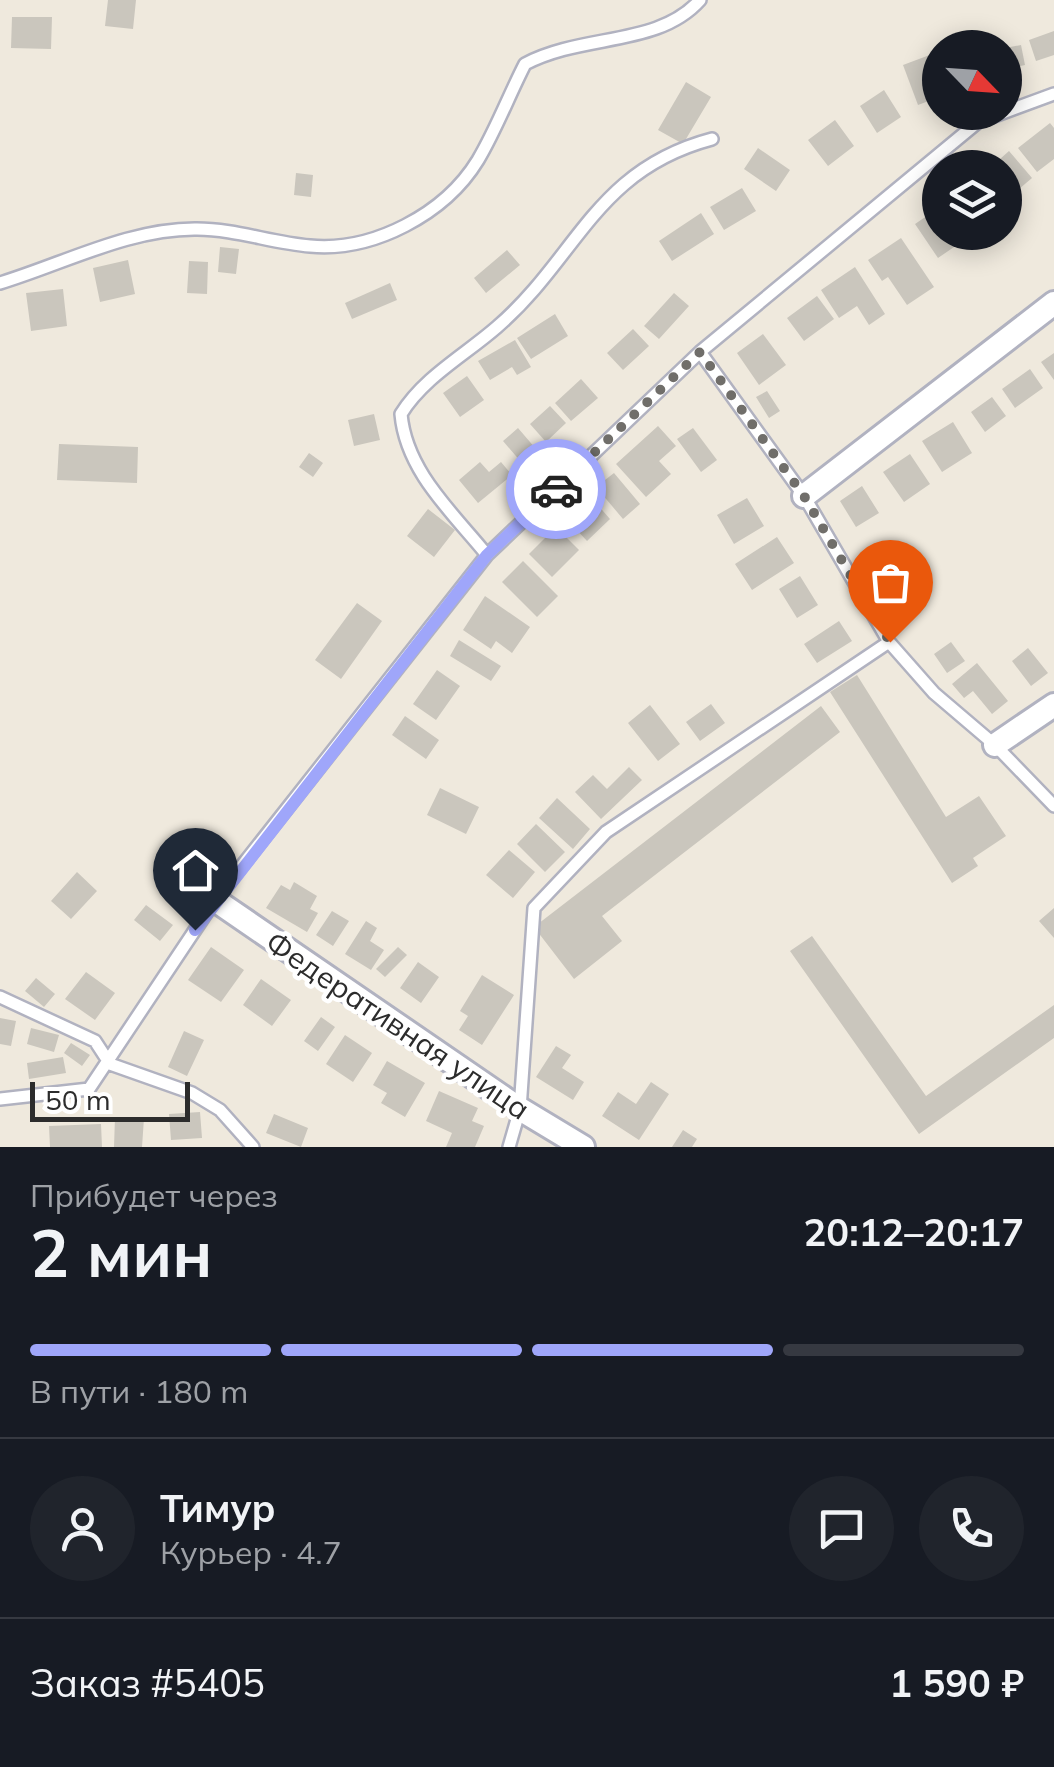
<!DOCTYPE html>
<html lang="ru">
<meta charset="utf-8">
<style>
body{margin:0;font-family:Mulish,sans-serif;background:#20242c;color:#f1f3f6;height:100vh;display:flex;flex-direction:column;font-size:38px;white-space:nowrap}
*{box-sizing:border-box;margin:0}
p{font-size:32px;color:#9ea1a6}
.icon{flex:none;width:55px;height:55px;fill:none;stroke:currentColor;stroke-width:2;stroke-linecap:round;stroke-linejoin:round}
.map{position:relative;height:1147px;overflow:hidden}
.sheet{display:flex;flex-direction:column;background:#171b24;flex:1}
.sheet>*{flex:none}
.needle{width:65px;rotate:115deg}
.controls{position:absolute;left:922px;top:30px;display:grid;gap:20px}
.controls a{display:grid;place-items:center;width:100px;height:100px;border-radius:50%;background:#171b24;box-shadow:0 5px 25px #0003;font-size:50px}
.scale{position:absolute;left:30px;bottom:25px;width:160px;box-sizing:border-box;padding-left:10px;border:5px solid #2c2c2c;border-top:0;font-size:28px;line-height:35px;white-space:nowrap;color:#2c2c2c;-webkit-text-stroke:8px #fff;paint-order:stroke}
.pin{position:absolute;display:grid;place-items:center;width:85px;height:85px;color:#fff;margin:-102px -42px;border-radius:50% 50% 50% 0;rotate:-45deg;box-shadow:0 0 10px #0007}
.pin .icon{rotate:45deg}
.courier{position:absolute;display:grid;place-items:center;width:100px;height:100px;margin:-50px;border:8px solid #9fa6fa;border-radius:50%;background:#fff;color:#222;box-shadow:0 2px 12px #0007}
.head em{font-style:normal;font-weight:700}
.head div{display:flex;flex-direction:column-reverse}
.head{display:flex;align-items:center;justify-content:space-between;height:170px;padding:0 30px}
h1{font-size:65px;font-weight:700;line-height:75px}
.bar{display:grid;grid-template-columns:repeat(4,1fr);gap:15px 10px;align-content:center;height:120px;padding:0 30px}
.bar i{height:12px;border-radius:8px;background:#363941}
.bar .active{background:#9fa6fa}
.bar p{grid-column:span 4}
.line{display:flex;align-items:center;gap:25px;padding:0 30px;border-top:2px solid #363941}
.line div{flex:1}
.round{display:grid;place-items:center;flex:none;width:105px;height:105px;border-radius:52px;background:#20242c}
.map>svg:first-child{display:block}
</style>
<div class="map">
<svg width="1054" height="1147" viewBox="0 0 1054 1147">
<rect width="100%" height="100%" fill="#efe9dd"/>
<!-- building -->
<path fill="#cac6bd" d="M108,0H136L133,29L105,26Z
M12,17H52L51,49L11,48Z
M1054,31V55L1036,61L1029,40Z
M1021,45L1025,65L1006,69L1005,48Z
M935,53L940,86L931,90L934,99L918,105L903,65Z
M686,82L711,97L683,144L658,130Z
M884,90L901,117L877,133L860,106Z
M835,120L854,146L828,166L808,140Z
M1050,123L1054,128V159L1037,172L1018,148Z
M758,148L790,170L776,191L744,169Z
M1009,151L1032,178L1019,189L1011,180L1005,186V168H990Z
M296,173L313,175L311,197L294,195Z
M742,188L756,211L724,230L710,207Z
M940,207V232H952L947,236L954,247L938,258L915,224Z
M701,213L714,234L672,261L659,241Z
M901,238L934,287L907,305L888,277L882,281L868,260Z
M220,247L239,249L236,274L218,272Z
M507,250L520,265L486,293L474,278Z
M128,260L135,294L100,302L93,268Z
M189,261L208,262L207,294L187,293Z
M855,267L885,314L869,325L857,306L839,318L821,290Z
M390,283L397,300L352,319L345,303Z
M63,289L67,326L31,331L26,293Z
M674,293L689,306L659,339L644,326Z
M817,296L834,319L804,341L787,318Z
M555,314L568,336L531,359L517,338Z
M633,329L649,346L623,370L607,353Z
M763,334L786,365L759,385L737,353Z
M515,340L531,367L517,375L512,367L490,380L478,361Z
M1054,353V380L1041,362Z
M1030,369L1043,388L1015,408L1002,389Z
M467,376L484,400L460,417L443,393Z
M581,379L598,398L571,421L555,403Z
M767,391L780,411L769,418L756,397Z
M992,397L1006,416L985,432L971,412Z
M550,406L566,423L546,442L530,424Z
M374,414L380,440L354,446L348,420Z
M953,422L972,453L942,472L922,441Z
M658,426L676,446L659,461L671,474L646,497L616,464Z
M518,428L536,449L521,462L503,441Z
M693,428L717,460L701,472L677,439Z
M59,444L138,447L137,483L57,480Z
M309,453L323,463L313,477L299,467Z
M910,454L930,484L904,502L883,472Z
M480,462L489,472L501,462L512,475L478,503L459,480Z
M614,473L640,504L623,519L596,487Z
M862,486L879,513L856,527L840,501Z
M589,495L610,519L587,541L565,517Z
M747,498L764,526L734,544L717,515Z
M428,509L455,530L434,557L407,536Z
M556,527L579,550L552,577L529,554Z
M777,537L794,563L752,590L735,564Z
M523,561L558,596L537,617L502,582Z
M800,576L818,605L797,618L779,589Z
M485,596L530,627L512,653L496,641L491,649L463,630Z
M357,603L382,621L341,679L315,660Z
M839,621L852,641L817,663L804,644Z
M459,640L501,666L491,681L450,656Z
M951,642L965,661L947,673L934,654Z
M1028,648L1048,673L1031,686L1012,661Z
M977,663L1008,701L992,714L973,691L964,698L952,684Z
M437,670L460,686L436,720L413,704Z
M857,675L946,817L979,796L1006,836L973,858L978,866L952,883L830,692Z
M711,704L725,723L700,741L686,722Z
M650,705L680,744L658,761L628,723Z
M821,706L840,732L602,916L622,941L574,979L534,927Z
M405,716L439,740L426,759L392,735Z
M629,767L642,780L601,819L575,792L593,775L607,789Z
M440,788L479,807L466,834L427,815Z
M557,798L590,829L573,849L539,818Z
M536,824L565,852L545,872L517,844Z
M509,850L535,872L513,898L486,875Z
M77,872L97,891L71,919L51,901Z
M294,882L317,896L310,909L318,913L307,932L266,908L281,885L290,890Z
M146,905L173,925L160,941L134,920Z
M1054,908V938L1039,921Z
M332,911L349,921L333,946L316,935Z
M366,921L377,928L370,941L384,950L371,970L345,954Z
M812,936L926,1096L1054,1005V1038L919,1134L790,951Z
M211,947L244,970L221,1002L188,980Z
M398,947L407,955L385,977L376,969Z
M418,962L439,977L421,1003L400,988Z
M86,972L115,993L95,1020L65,999Z
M482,975L514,995L482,1045L459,1030L468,1016L460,1011Z
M36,978L55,994L44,1007L25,991Z
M261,979L291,1000L272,1026L243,1005Z
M321,1017L335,1027L318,1051L304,1041Z
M0,1018L16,1021L11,1046L0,1044Z
M31,1028L59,1035L54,1052L27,1044Z
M184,1031L204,1040L187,1076L168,1067Z
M345,1035L372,1053L353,1082L326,1064Z
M71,1043L90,1055L82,1066L64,1053Z
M556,1046L571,1055L562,1068L584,1082L573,1100L536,1077Z
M63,1057L66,1073L29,1079L27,1063Z
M387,1061L425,1083L405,1117L381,1103L387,1093L373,1085Z
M651,1082L669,1094L639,1140L602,1116L618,1092L636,1104Z
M439,1091L478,1108L472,1121L484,1126L475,1147H446L452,1133L426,1121Z
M200,1112L202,1138L171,1140L169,1114Z
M274,1114L308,1128L301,1147L266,1133Z
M115,1117L144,1118L142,1147H114Z
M101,1124L102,1147H50L49,1126Z
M683,1130L697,1139L692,1147H672Z"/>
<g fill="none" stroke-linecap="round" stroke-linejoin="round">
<!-- lane casing -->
<g stroke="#b1b2c0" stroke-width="16">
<path id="lane" d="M1005,112L1054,94
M0,283C63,264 130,228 197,229C235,229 272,243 310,246C373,252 445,214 478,160C496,130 509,95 525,64C584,33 658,47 700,0
M700,352L804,496L889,642L934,693L995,745L1054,806
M487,555C452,512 406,471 401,414C424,377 465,355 497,327C578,257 595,170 712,139
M0,997L95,1041L110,1064L192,1093L220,1110L253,1147
M0,1099L89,1089L215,900L487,555L700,352L978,122L1005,112
M509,1147L520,1109L534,908L606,832L889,642"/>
</g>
<!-- street casing -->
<g stroke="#b1b2c0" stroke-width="28">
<path id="street" d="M804,496L1054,303
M995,745L1054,705
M215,900L520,1109L583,1147"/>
</g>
<!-- lane -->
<use href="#lane" stroke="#fff" stroke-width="11"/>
<!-- street -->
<use href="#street" stroke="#fff" stroke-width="22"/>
</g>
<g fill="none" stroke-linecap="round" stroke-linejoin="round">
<!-- done -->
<path stroke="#706e6a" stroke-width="10" stroke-dasharray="0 18" d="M556,489L700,352L804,496L890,642"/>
<!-- route -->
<path stroke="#9fa6fa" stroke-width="12" d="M195,930L487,555L556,489"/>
</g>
<g text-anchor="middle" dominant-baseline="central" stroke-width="9" stroke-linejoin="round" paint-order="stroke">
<!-- street labels -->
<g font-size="30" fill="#2c2c2c" stroke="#fff">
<text transform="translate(398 1025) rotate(34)">Федеративная улица</text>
</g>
</g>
</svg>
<div class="controls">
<a><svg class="needle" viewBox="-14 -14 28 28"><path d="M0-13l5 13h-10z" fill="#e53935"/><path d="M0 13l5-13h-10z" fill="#9ea1a6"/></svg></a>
<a><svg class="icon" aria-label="layers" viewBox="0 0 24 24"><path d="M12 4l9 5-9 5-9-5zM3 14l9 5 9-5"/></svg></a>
</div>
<div class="scale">50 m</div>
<div class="pin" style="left:890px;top:642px;background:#ea580c"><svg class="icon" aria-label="bag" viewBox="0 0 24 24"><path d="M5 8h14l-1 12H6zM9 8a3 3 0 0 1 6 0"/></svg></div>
<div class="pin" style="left:195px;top:930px;background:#1f2937"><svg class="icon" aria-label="home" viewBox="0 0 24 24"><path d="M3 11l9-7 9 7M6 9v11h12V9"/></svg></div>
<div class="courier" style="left:556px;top:489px"><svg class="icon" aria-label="car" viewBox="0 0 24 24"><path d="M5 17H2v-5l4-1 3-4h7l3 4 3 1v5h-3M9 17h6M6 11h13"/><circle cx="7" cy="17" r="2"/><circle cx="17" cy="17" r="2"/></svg></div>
</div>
<section class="sheet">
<div class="head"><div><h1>2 мин</h1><p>Прибудет через</p></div><em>20:12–20:17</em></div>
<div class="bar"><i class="active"></i><i class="active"></i><i class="active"></i><i></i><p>В пути · 180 m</p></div>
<div class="line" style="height:180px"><a class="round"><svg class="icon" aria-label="person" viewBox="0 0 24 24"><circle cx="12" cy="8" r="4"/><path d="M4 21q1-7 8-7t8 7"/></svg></a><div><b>Тимур</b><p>Курьер · 4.7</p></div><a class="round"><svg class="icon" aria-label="chat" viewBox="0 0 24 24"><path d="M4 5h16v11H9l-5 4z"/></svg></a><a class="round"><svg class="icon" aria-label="phone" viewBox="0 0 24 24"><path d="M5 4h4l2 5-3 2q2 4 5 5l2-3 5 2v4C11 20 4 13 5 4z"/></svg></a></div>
<div class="line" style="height:130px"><div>Заказ #5405</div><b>1 590 ₽</b></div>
</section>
